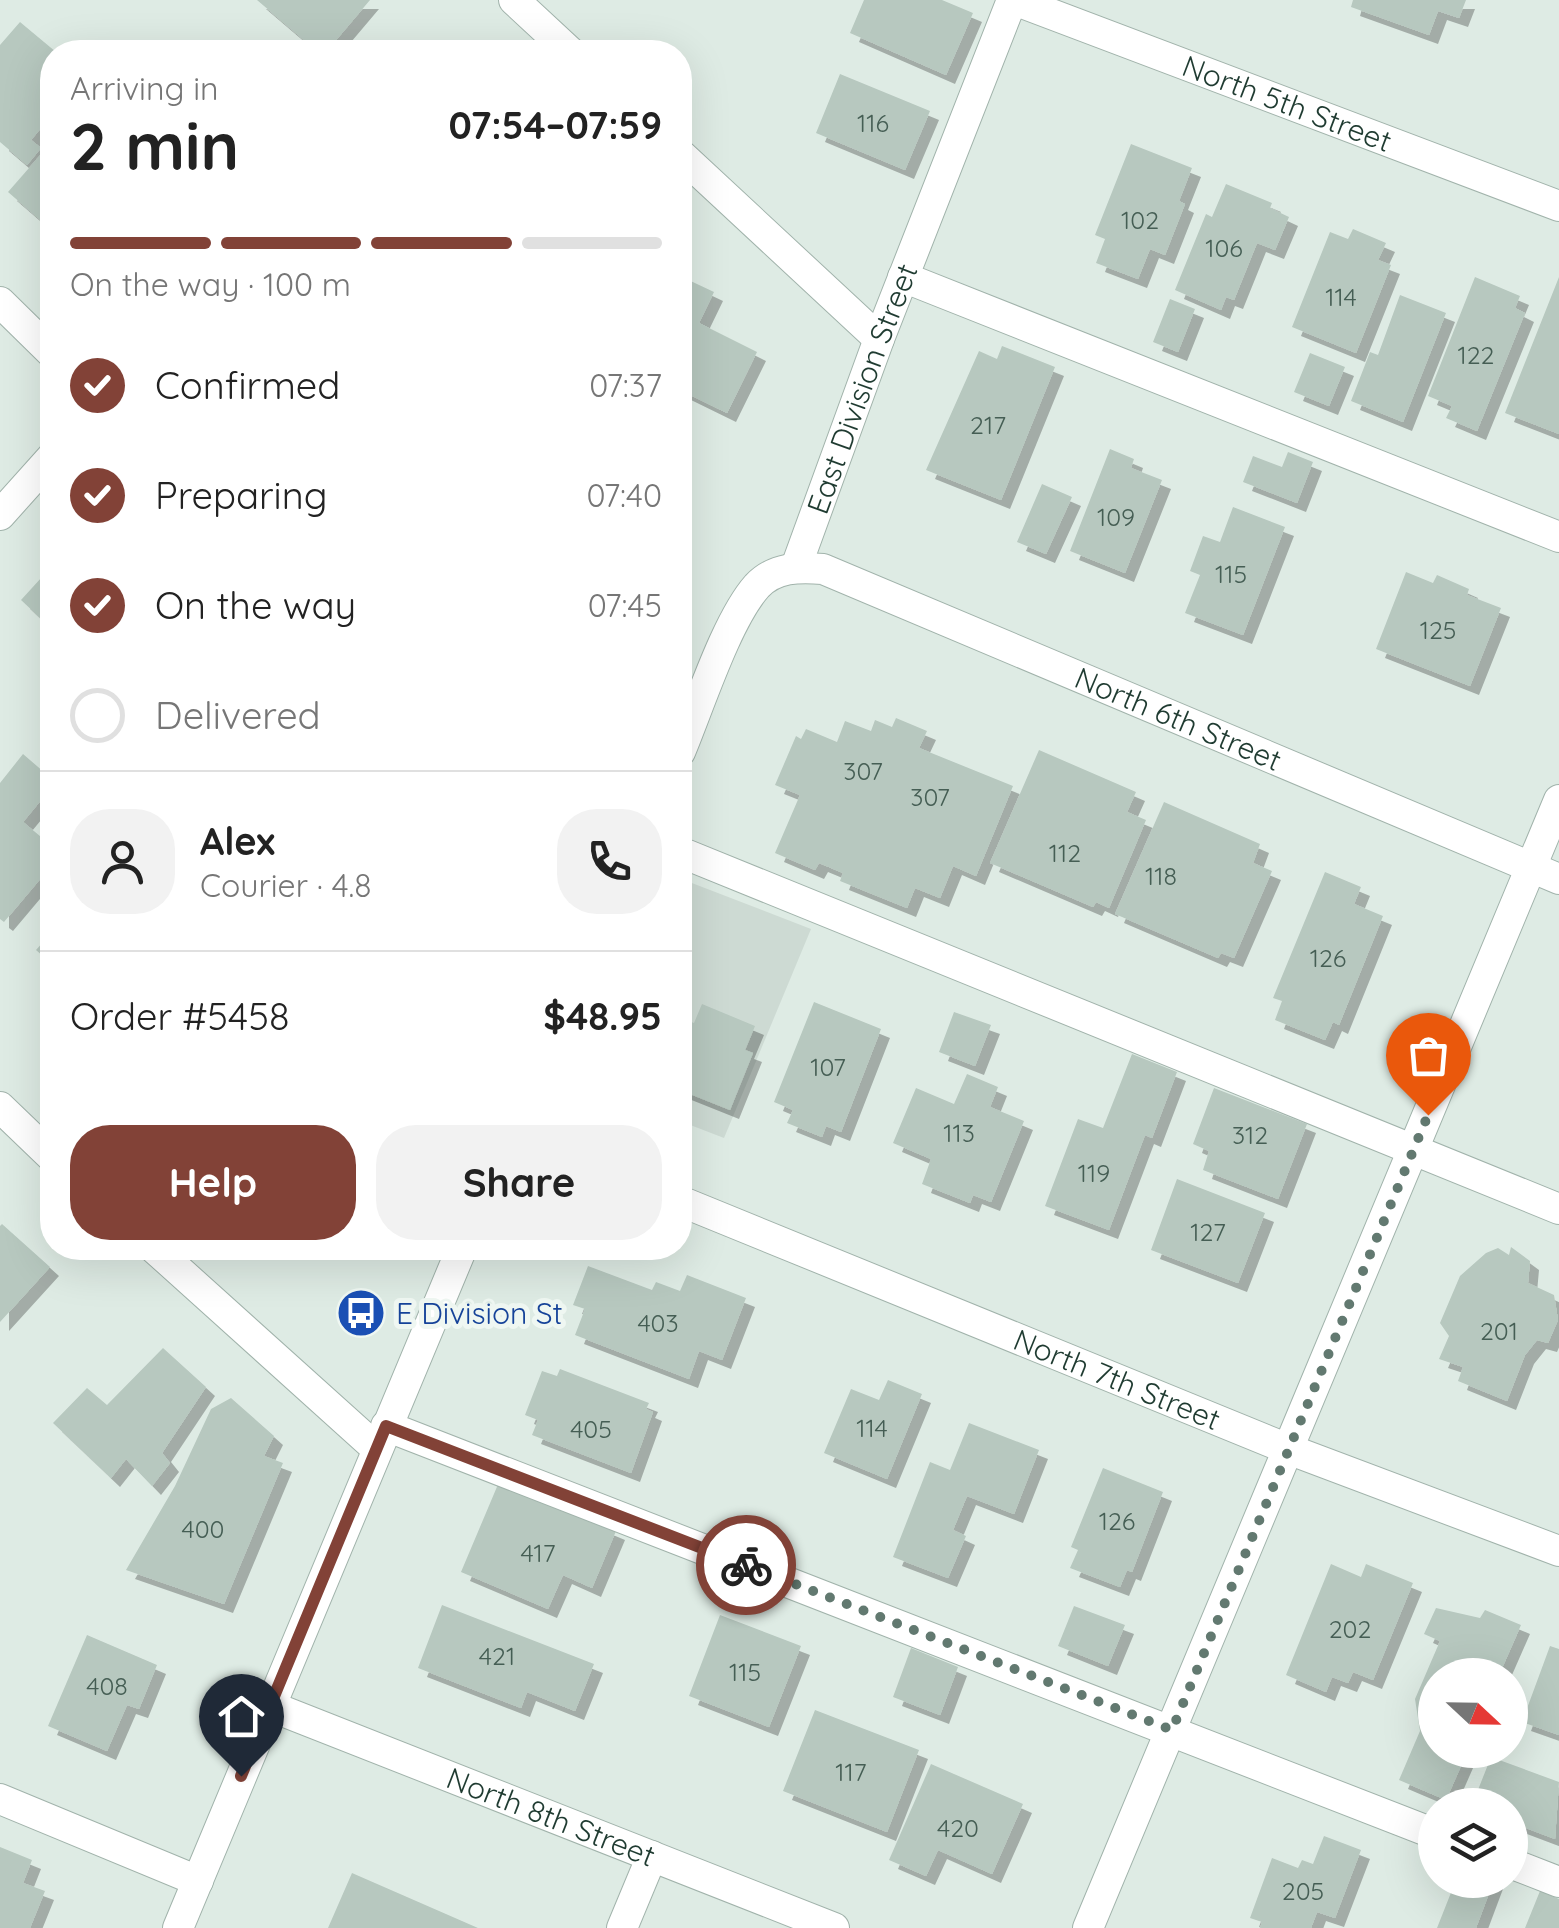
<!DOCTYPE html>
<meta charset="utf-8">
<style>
body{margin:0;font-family:Quicksand,sans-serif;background:#f2f2f2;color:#222;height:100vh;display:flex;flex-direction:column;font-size:38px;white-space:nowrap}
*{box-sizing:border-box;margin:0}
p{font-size:32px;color:#767676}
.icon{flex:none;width:55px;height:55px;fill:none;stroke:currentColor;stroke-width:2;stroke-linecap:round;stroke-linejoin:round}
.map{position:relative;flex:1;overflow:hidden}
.drawer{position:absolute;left:40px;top:40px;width:652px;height:1220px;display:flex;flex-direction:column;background:#fff;border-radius:40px;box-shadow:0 10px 40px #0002}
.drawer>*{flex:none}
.needle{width:65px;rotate:112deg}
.buttons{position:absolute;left:1418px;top:1658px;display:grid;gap:20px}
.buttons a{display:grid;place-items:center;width:110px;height:110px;border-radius:50%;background:#fff;box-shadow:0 10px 40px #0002;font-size:50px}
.pin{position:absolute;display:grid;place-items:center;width:85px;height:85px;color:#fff;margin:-102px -42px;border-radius:50% 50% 50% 0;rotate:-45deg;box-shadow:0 0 10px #0007}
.pin .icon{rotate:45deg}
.courier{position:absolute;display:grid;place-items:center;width:100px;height:100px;margin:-50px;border:8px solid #824237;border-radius:50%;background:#fff;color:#222;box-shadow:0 2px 12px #0007}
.summary em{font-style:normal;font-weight:800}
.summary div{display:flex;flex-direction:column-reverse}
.summary{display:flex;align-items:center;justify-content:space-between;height:170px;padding:0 30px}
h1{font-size:65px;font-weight:800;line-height:75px}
.bar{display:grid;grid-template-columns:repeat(4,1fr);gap:15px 10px;align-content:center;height:120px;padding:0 30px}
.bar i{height:12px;border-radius:8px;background:#e0e0e0}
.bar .current{background:#824237}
.bar p{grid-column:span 4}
.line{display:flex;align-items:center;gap:25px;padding:0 30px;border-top:2px solid #e0e0e0}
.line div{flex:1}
.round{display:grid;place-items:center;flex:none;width:105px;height:105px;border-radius:40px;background:#f2f2f2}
ol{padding:0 30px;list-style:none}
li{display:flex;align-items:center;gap:30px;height:110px}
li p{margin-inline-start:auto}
li .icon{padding:10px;border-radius:50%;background:#824237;color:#fff;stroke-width:4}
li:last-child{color:#767676}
li i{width:55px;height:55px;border:5px solid #e0e0e0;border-radius:50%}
.button{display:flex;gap:20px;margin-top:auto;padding:20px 30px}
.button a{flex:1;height:115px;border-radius:40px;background:#824237;color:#fff;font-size:40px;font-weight:800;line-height:115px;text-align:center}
.button a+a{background:#f2f2f2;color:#222}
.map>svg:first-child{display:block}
</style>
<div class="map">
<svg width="1559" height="1928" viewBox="0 0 1559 1928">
<defs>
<filter id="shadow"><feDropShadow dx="9" dy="9" stdDeviation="0" flood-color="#0004"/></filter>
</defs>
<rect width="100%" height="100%" fill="#deebe4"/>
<!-- built -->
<path fill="#cddad3" d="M684,880L811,929L724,1138L680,1121V890Z"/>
<!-- building -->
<path fill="#b7c8bf" filter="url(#shadow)" d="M257,0H370L326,52H318Z
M864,0H942L973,13L946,75L850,33Z
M1353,0H1466L1459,18L1438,11L1429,35L1351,7Z
M20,22L56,52H52V115L31,140L41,148L27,165L0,142V45Z
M840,74L930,111L905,170L816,133Z
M50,144L52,146V230L8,192Z
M1131,144L1192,168L1179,201L1185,204L1165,255L1150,249L1138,279L1096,263L1105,239L1095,235Z
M1226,184L1272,203L1270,208L1289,217L1275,250L1257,243L1234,300L1226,297L1221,310L1175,290L1206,214L1212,217Z
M1353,229L1386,243L1378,260L1391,265L1356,353L1292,327L1330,232L1348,239Z
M680,276L714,292L699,323L757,352L727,413L680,390Z
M1475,277L1520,296L1515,308L1525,313L1477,431L1446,418L1452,406L1428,396Z
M1559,277V434L1505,413Z
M1400,295L1446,313L1403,422L1351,401L1370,352L1378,355Z
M1170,299L1195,309L1178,352L1153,342Z
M1002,346L1055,367L1001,500L926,470L979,351L997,359Z
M1310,353L1345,367L1329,406L1294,392Z
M1110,449L1134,459L1131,468L1162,480L1125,573L1070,551Z
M1288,452L1313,462L1297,503L1243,482L1253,456L1282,467Z
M1042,484L1072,497L1046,554L1017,542Z
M1233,507L1285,527L1243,635L1185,613L1200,575L1190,571L1203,536L1220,542Z
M52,566V629L21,600Z
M1406,572L1433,583L1437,575L1469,589L1467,595L1501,608L1470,686L1376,649Z
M896,718L927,731L919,748L1013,786L976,876L953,866L940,898L915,888L907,908L840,881L843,873L819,863L815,870L775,853L800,795L775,785L796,736L801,739L806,729L837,742L845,721L871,731L875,720L892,727Z
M1039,750L1136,792L1127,812L1146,820L1109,908L1096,902L1093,907L990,863Z
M23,754L52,779V787L23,822L52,846V865L4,922L0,919V783Z
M1164,802L1260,844L1253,863L1272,871L1234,958L1221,953L1218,958L1115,914Z
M1325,872L1361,887L1354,904L1383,916L1339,1025L1333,1022L1325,1040L1275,1020L1282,1001L1273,998Z
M52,932V964L36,950Z
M814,1002L881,1029L841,1132L826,1126L822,1137L787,1123L793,1110L774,1102Z
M702,1004L755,1026L745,1050L753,1053L730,1110L680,1090V1018L694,1023Z
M954,1012L991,1025L975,1066L939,1052Z
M1132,1054L1177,1072L1152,1138L1145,1135L1109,1230L1045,1206L1078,1119L1103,1128Z
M967,1074L998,1087L990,1107L1024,1121L991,1202L973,1195L970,1203L922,1184L931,1159L893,1143L916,1088L954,1104Z
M1214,1088L1307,1124L1278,1199L1203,1170L1209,1151L1193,1144Z
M1177,1179L1265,1213L1238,1283L1151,1250Z
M2,1224L50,1267L0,1322V1226Z
M1511,1247L1530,1261L1528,1283L1554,1295L1558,1320L1548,1343L1537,1340L1525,1355L1507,1401L1458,1381L1463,1367L1439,1359L1449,1336L1440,1323L1460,1276L1486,1253L1498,1248L1509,1255Z
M588,1266L652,1290L656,1282L680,1291L687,1275L746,1298L722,1360L699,1351L689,1379L575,1335L585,1309L573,1305Z
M163,1348L206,1387L162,1453L170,1463L152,1486L126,1459L111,1478L53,1423L87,1388L107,1405Z
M560,1369L649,1403L646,1409L653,1412L631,1473L532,1435L538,1420L525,1415L542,1371L557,1376Z
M888,1380L922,1394L887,1479L824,1453L851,1389L879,1400Z
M231,1398L274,1436L264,1456L283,1463L224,1604L126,1570L175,1486L211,1409Z
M969,1423L1039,1450L1014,1514L967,1496L953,1530L966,1536L948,1578L893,1557L930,1462L950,1470Z
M1103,1468L1163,1492L1132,1572L1127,1570L1120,1587L1070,1568L1078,1550L1071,1547Z
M499,1482L616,1531L592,1588L563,1575L548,1609L461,1572Z
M1331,1564L1361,1577L1366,1564L1413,1583L1373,1680L1353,1672L1348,1683L1332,1677L1326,1692L1286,1675Z
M442,1605L594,1664L575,1711L527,1692L521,1708L418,1668Z
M1074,1606L1125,1625L1108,1666L1058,1646Z
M1436,1608L1480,1618L1485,1610L1521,1625L1499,1675H1435V1750H1468L1446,1800L1399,1780L1420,1731L1415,1699L1440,1641L1424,1634Z
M720,1615L801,1646L769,1727L689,1696Z
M87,1635L157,1665L139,1709L127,1705L107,1751L48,1726Z
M1550,1646L1559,1649V1735L1522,1722Z
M911,1648L958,1667L940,1715L893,1697Z
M815,1710L919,1750L887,1832L783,1791Z
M1491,1757L1559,1782L1555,1839L1510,1822V1805H1472Z
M931,1764L1023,1804L992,1874L938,1850L926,1876L889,1860Z
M1324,1836L1361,1850L1335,1918L1317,1912L1311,1928H1260L1262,1922L1250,1918L1272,1858L1298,1868L1302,1860L1313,1864Z
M0,1847L32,1860L23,1883L45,1891L30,1928H0Z
M352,1873L478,1928H328Z
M1456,1880H1494L1476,1928H1437Z
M1540,1891L1559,1899V1928H1525Z"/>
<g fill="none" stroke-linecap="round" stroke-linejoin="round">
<!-- minor casing -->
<g stroke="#a1b3ab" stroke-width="32">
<g id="minor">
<path d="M514,0L570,52"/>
<path id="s1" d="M1014,0L1559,206"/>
<path d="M680,154L879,339"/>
<path d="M903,277L1559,537"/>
<path d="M0,302L52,353"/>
<path d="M0,515L52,457"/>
<path id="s2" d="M796,567L879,339L1012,0"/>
<path id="s3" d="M680,752C699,707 726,621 757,586C775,567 799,567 823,569L1559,879"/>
<path d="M680,852L1559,1209"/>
<path d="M0,1107L52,1157"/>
<path id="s4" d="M680,1201L1288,1449L1559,1551"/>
<path d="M154,1248L376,1448"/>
<path d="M386,1426L1435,1834"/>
<path id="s5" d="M270,1706L834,1928"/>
<path d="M0,1799L198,1881"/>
<path d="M1510,1863L1559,1882"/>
<path d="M178,1928L462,1248"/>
<path d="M622,1928L652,1856"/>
<path d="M1088,1928L1559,800"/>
</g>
</g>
<!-- minor -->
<use href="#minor" stroke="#fff" stroke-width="30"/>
</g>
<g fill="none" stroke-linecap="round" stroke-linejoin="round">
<!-- done -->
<path stroke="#627970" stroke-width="10" stroke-dasharray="0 18" d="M746,1565L1172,1730L1428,1115"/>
<!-- route -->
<path stroke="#824237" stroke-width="12" d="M241,1776L386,1426L746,1565"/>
</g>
<!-- icons -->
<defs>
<g id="bus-disc" transform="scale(2.5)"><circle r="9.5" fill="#1a4fb4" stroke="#eff7f2"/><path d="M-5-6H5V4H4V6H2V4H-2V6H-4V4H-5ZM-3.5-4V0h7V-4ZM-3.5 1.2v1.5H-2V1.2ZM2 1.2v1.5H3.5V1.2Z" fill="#fff"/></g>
</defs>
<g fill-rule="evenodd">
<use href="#bus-disc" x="361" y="1313"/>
</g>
<g text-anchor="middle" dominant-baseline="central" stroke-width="10" stroke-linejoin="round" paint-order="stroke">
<!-- number labels -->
<g font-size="25" fill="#455e54">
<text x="873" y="122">116</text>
<text x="1140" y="219">102</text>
<text x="1224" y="247">106</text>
<text x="1341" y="296">114</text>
<text x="1476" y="354">122</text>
<text x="988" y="424">217</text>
<text x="1116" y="516">109</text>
<text x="1231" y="573">115</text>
<text x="1438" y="629">125</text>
<text x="863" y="770">307</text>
<text x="930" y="796">307</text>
<text x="1065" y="852">112</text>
<text x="1161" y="875">118</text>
<text x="1328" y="957">126</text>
<text x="828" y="1066">107</text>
<text x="959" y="1132">113</text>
<text x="1250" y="1134">312</text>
<text x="1094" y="1172">119</text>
<text x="1208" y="1231">127</text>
<text x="658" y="1322">403</text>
<text x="1499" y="1330">201</text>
<text x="872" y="1427">114</text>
<text x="591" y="1428">405</text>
<text x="1117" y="1520">126</text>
<text x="203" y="1528">400</text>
<text x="538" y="1552">417</text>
<text x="1350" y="1628">202</text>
<text x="497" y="1655">421</text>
<text x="745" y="1671">115</text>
<text x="107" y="1685">408</text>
<text x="851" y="1771">117</text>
<text x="958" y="1827">420</text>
<text x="1303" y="1890">205</text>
</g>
<!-- street labels -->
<g font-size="30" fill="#1f3b31" stroke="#eff7f2">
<text stroke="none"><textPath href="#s1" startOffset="292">North 5th Street</textPath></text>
<text stroke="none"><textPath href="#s2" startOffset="190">East Division Street</textPath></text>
<text stroke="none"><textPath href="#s3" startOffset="640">North 6th Street</textPath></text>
<text stroke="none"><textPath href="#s4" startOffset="472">North 7th Street</textPath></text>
<text stroke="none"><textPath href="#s5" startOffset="302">North 8th Street</textPath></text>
</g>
<!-- transit labels -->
<g font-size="30" fill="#164399" stroke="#eff7f2" text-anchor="start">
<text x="396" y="1313">E Division St</text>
</g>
</g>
</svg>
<div class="buttons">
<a><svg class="needle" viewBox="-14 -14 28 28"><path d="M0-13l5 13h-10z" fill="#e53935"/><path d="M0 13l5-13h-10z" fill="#767676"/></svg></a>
<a><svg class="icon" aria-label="layers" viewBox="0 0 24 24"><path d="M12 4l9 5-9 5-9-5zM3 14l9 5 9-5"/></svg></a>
</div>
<div class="pin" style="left:1428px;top:1115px;background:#ea580c"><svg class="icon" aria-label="bag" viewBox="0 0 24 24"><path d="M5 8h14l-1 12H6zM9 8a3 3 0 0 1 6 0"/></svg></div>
<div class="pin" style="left:241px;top:1776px;background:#1f2937"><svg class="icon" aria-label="home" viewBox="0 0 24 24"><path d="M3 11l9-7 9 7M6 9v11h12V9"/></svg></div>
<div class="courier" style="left:746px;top:1565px"><svg class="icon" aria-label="bike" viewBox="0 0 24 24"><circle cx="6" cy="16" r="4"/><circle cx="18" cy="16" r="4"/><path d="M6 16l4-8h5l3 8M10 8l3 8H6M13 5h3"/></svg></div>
<section class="drawer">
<div class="summary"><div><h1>2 min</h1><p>Arriving in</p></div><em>07:54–07:59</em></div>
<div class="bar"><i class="current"></i><i class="current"></i><i class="current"></i><i></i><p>On the way · 100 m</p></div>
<ol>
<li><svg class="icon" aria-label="check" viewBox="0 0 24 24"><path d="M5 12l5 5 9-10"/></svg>Confirmed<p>07:37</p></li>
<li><svg class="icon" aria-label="check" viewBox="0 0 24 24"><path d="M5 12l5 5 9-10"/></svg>Preparing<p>07:40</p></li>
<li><svg class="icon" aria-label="check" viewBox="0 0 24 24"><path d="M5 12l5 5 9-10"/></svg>On the way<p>07:45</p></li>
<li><i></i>Delivered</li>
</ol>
<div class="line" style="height:180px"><a class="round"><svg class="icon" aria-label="person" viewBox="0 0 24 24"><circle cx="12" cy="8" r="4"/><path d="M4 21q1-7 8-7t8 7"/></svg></a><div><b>Alex</b><p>Courier · 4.8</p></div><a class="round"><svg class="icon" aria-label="phone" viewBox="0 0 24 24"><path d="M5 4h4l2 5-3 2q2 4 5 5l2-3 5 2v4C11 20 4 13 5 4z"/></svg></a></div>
<div class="line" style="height:130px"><div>Order #5458</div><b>$48.95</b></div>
<div class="button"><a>Help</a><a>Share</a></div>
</section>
</div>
